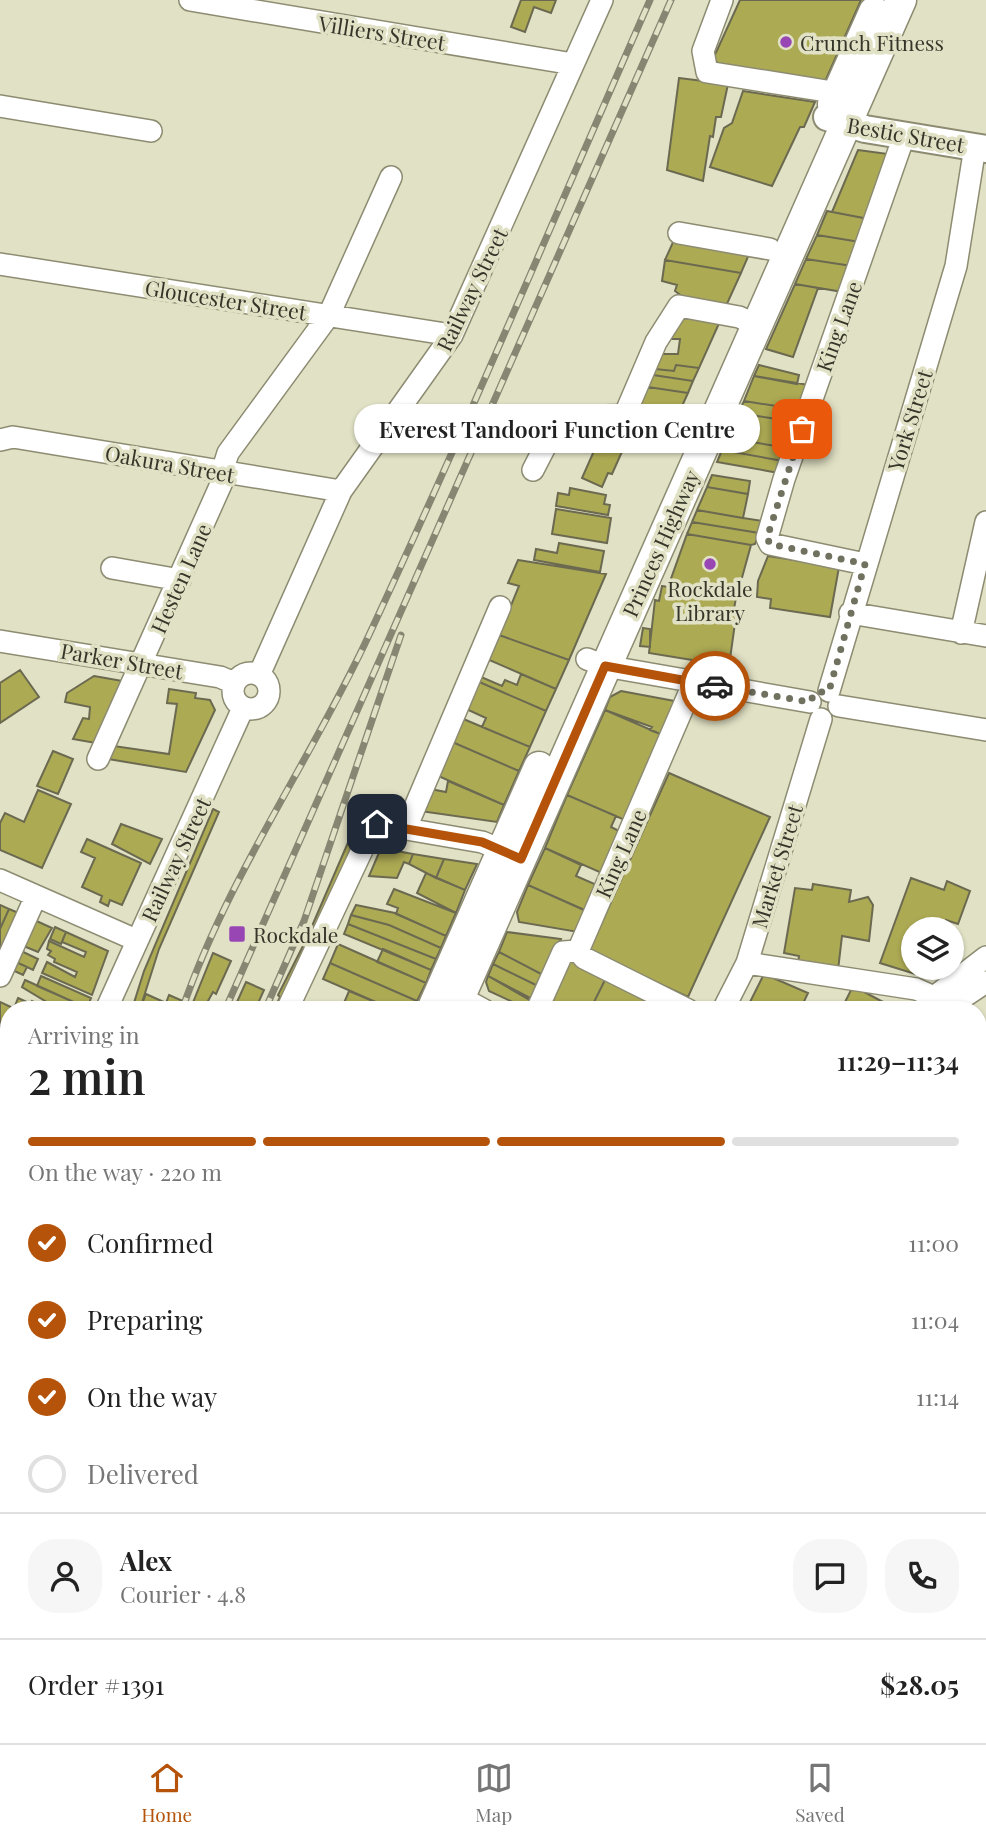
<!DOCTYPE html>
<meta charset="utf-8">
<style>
body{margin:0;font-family:"Playfair Display",serif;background:#f6f6f6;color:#222;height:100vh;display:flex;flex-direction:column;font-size:26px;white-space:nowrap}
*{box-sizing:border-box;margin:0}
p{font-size:23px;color:#767676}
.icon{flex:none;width:38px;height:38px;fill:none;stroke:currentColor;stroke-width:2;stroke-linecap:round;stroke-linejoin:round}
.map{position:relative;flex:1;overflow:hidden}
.side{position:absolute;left:0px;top:1001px;width:987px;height:742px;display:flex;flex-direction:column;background:#fff;border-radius:28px 28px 0 0;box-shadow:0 2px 5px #0004}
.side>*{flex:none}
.buttons{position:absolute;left:901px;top:917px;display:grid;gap:14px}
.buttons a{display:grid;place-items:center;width:63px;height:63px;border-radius:50%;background:#fff;box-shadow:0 2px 5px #0004;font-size:35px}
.pin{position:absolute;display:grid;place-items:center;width:60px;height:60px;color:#fff;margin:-30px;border-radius:14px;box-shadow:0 4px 10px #0006}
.courier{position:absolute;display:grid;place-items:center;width:70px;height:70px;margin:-35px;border:5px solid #b45309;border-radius:50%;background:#fff;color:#222;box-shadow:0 2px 9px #0007}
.bubble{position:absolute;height:49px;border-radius:24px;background:#fff;box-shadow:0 2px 5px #0004;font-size:23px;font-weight:600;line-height:49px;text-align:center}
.head em{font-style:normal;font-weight:600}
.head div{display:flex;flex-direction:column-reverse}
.head{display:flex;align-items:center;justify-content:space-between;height:119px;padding:0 28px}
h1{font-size:46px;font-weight:600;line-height:52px}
.bar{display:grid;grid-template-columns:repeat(4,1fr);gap:10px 7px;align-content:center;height:84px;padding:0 28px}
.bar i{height:9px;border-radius:5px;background:#e0e0e0}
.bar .on{background:#b45309}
.bar p{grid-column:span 4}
.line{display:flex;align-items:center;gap:18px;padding:0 28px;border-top:2px solid #e0e0e0}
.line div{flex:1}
.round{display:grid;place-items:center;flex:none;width:74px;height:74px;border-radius:28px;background:#f6f6f6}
ol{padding:0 28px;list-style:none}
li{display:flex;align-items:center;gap:21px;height:77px}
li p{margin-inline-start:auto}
li .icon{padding:7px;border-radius:50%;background:#b45309;color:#fff;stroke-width:4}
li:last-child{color:#767676}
li i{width:38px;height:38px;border:4px solid #e0e0e0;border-radius:50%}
.tabs{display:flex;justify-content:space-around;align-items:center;height:98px;border-top:2px solid #e0e0e0;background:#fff;font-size:19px;color:#767676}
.tabs a{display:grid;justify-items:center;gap:4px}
.tabs .on{color:#b45309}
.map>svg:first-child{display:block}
</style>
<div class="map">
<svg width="986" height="1743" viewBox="0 0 986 1743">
<rect width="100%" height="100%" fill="#e1e1c5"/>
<!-- building -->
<path fill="#adaa54" stroke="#6b6a51" stroke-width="2" d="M521,0H556L551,13L534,7L525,32L511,27Z
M740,0H861L824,84L724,68L713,59Z
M679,78L728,84L721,117H716L713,137L710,136L703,181L667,170Z
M743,91L815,102L804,127H800L772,186L710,167L724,128L732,123Z
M858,150L888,154L869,219L832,212Z
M827,211L869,219L860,242L817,235Z
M817,235L860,242L852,266L806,259Z
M674,240L750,252L741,273L665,260Z
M806,259L852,266L843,292L795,284Z
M665,260L741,273L726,306L687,300L675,291L677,285L662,281Z
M795,284L818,288L793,357L766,349Z
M683,313L721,319L699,368L676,365L674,371L655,369L662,354H678L680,339H669Z
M676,365L699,368L693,381L653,375L655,369L674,371Z
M759,365L799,375L797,384L754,376Z
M653,375L693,381L688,393L648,387Z
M754,376L809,385L801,410L744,401Z
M648,387L688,393L677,417L639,408Z
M744,401L801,410L796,422L738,413Z
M738,413L796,422L788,448L728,438Z
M601,435L625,445L612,474L608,473L602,487L582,478Z
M728,438L788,448L783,461L722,450Z
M722,450L783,461L779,473L717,462Z
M712,475L750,481L748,494L707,487Z
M707,487L748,494L743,518L697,510Z
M570,488L606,495L604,504L610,505L608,515L556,506L558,493L569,495Z
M556,509L611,518L607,543L552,534Z
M697,510L743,518L763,521L759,533L692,522Z
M692,522L759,533L755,544L751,545L687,534Z
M687,534L751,545L738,592L700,586L699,591L668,587Z
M559,543L604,551L600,572L534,560L536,549L557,553Z
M768,556L839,567L830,617L770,608L771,599L757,597L758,581Z
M518,560L606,574L569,660L499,635L519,586L508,583Z
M662,586L699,591L700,586L737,592L734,609H737L729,666L649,653L655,600L659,601Z
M643,628L650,629V647L640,646Z
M499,635L569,660L556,689L487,659Z
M20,670L39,697L0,723V683Z
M521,674L556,689L546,711L477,681L479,676L502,686L505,680L517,685Z
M94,676L128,682L101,744L73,739L83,718L89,719L90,707L65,702L67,693Z
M477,681L546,711L530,747L482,727L486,718L464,708Z
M169,689L196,693L195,698L210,700L215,710L186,772L108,759L114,746L169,754L177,704L167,703Z
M621,691L680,702L665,736L650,730L652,727L605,710L610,697Z
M605,710L665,736L627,821L567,795Z
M461,718L530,747L519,771L450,741Z
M450,741L519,771L504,805L436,775Z
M53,751L73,759L58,794L37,786Z
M669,773L770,817L688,997L589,951Z
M448,781L504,805L497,822L420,811L430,789L446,792Z
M38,790L71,804L42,868L0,850V823L5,813L24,822Z
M567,795L616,816L611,827L623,833L604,874L545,848Z
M213,809L219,812L159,949L140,1009L133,1006L144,971Z
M362,810L368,812L307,950L278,1010H274L280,997L278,995L306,940Z
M121,824L162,839L150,864L112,844Z
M87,839L141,863L122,905L110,900L108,906L100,902L102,896L82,887L95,858L81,852Z
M381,848L413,854L409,864L404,862L397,878L369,876Z
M545,848L581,865L576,876L599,886L588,912L528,885Z
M413,854L444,859L436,878L409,864Z
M444,859L477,864L465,890L436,878Z
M426,873L465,890L456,913L417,893Z
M911,878L944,890L947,881L970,891L958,924L946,920L943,929H914L915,974L880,963Z
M813,884L851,890L849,902L868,897L873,905L869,941L842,936L838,970L798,964L799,956L784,953L795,888L812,890Z
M528,885L587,911L578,932L519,922L517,912Z
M394,889L456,913L446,936L396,914L398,908L387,904Z
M0,905L9,909L0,929Z
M356,905L395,913L446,936L441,948L389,925L351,915Z
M9,909L21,914L0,962V929Z
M351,915L389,925L441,948L436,959L348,924Z
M32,919L52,928L38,952L21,945Z
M348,924L436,959L431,970L344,934Z
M55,927L66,932L61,944L50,939Z
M66,932L108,951L92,995L42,973L47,962L75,977L77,972L54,962L55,959L48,955L51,951L47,949L49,941L84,957L86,952L62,942Z
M507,932L561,939L545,976L499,952Z
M338,944L426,983L417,1001L330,963Z
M383,949L431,970L426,983L377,962Z
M19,950L38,959L33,970L14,961Z
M499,952L545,976L540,987L493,964Z
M213,953L231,961L216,994L213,992L203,1010L192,1005Z
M567,958L606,978L590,1010H544Z
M14,961L27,967L23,975L10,969Z
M330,963L417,1001L414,1010H394L323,979Z
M493,964L540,987L534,1000L488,976Z
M764,974L808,993L800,1010H746Z
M41,976L91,998L87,1008L37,986Z
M488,976L533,1002L530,1010L489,991L486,982Z
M606,978L663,1010H590Z
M25,980L87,1008L86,1010H60L22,987Z
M246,982L264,990L255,1010H237L240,1004L237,1002Z
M853,986L898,1010H841Z
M349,991L394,1010H341Z
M146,994L166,1003L182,1010L140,1009Z
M169,995L192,1005L190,1010L166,1003Z
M18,998L31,1004L32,1001L52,1010H23L15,1006Z
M0,1002L17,1010H9V1056L0,1052Z
M0,1284L9,1288L0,1316Z
M7,1729L9,1734H40L37,1743H1Z
M99,1734H174V1743L143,1740L142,1743H99Z
M239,1734H268L267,1743L239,1742Z
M310,1734H368L369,1743H311Z
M430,1734H493V1743H425Z
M511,1734H558L559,1740L512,1743Z"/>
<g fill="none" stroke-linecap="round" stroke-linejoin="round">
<!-- minor casing -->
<g stroke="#8d8c72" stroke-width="24">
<path id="minor" d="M190,0L573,64
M722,0L703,51L707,72L839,93
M0,106L151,131
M679,233L770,249
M0,264L452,335
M516,424L550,437C573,414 598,415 629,416
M711,430L629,416L626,412L656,342L679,306L739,317L757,325
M0,440L13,437L341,491
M533,470L550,437
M222,472L228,453L329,315L391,177
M865,564L770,544L767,538L784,479L904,136
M112,568L180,580
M850,613L986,636
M961,633L986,522
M0,641L220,677L234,683
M587,659L605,666L810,702
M233 691a18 18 0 1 1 36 0a18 18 0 1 1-36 0Z
M259,675L341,491L452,335L602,0
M829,691L956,266L975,147
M839,706L986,730
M98,759L226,473
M406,828L500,607
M0,880L136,940
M578,951L584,958L688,1010
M747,963L916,989L934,997
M0,976L36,896
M460,997L484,1010
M106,1010L243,708
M287,1010L371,831L377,824L482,842L514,855
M537,1010L563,952L578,951L694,682
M723,1010L747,963L821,719
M924,1010L934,997L986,957
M944,1010L986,982
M978,1065L986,1069
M978,1166L986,1170
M0,1264L9,1267
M978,1271L986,1275
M0,1360L9,1355
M978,1373L986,1377
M0,1627H9
M214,1734V1743
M584,1734V1743
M902,1743L911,1734"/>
</g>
<!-- major casing -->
<g stroke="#8d8c72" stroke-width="30">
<path id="major" d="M827,117L865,129L986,149
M0,1124L9,1139
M0,1200L9,1170
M0,1230L9,1247
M978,1475L986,1479"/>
</g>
<!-- highway casing -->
<g stroke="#8d8c72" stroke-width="33">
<path id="highway" d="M833,104L874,12
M432,1010L539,767
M454,1010L901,0
M406,1734L407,1743"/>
</g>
<!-- minor -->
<use href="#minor" stroke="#fff" stroke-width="21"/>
<!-- major -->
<use href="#major" stroke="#fff" stroke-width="26"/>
<!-- highway -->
<use href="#highway" stroke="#fff" stroke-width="30"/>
<!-- rail casing -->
<g stroke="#868673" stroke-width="7">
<path id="rail" d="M182,1010C228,876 310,762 369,635C467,425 557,211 650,0
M225,1010L671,0
M265,1010L304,921L401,635
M0,1489L9,1468
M0,1508L9,1488
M0,1537L9,1516
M0,1558L9,1537"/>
</g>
<!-- rail -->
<use href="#rail" stroke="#e1e1c5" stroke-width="4.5" stroke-dasharray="13" stroke-linecap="butt"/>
</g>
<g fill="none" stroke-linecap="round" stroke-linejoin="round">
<!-- done -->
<path stroke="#717160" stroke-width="7" stroke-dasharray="0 12.6" d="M715,686L810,702L815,693L829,691L865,564L770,544L767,538L802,429"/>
<!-- route -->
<path stroke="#b45309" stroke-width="9" d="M377,824L482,842L521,859L605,666L715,686"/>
</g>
<!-- markers -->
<g fill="#9946b5" stroke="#e1e1c5" stroke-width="2.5">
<circle cx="786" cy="42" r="7"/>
<circle cx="710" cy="564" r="7"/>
<rect x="228" y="925" width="18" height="18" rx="3.5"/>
</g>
<g text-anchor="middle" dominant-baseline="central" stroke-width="7" stroke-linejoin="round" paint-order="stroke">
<!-- street labels -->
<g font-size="21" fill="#35352a" stroke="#e1e1c5">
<text transform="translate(382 32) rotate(9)">Villiers Street</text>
<text transform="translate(906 134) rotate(10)">Bestic Street</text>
<text transform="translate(471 289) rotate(-64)">Railway Street</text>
<text transform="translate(226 299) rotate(9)">Gloucester Street</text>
<text transform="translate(838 326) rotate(-70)">King Lane</text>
<text transform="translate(909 420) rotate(-73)">York Street</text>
<text transform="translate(170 463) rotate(10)">Oakura Street</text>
<text transform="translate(660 543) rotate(-66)">Princes Highway</text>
<text transform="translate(180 578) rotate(-66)">Hesten Lane</text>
<text transform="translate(122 660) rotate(10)">Parker Street</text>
<text transform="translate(620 853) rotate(-66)">King Lane</text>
<text transform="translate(175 859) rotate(-65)">Railway Street</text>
<text transform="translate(776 866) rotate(-73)">Market Street</text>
</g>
<!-- poi labels -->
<g font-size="21" fill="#35352a" stroke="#e1e1c5" text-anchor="start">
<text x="800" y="42">Crunch Fitness</text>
<text x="710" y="588" text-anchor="middle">Rockdale<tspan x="710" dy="24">Library</tspan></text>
<text x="253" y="934">Rockdale</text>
</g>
</g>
</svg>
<div class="buttons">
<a><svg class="icon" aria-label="layers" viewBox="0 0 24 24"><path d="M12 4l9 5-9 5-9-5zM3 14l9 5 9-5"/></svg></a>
</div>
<div class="pin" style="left:802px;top:429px;background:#ea580c"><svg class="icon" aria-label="bag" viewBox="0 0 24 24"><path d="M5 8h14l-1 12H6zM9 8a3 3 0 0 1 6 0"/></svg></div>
<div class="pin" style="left:377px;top:824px;background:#1f2937"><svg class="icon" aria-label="home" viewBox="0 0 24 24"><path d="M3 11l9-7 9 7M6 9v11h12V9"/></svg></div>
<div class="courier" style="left:715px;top:686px"><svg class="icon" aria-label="car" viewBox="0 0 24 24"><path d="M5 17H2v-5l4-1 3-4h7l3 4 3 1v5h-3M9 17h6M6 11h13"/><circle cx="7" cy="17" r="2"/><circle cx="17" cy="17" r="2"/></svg></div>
<div class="bubble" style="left:354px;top:404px;width:406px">Everest Tandoori Function Centre</div>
<section class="side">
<div class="head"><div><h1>2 min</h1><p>Arriving in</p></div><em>11:29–11:34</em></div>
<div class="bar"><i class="on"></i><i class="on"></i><i class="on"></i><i></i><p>On the way · 220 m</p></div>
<ol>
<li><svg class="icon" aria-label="check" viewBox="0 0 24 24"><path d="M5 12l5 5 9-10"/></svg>Confirmed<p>11:00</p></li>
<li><svg class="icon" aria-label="check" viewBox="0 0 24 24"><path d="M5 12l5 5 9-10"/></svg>Preparing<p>11:04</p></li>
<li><svg class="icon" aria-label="check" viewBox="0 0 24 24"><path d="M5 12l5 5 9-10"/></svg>On the way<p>11:14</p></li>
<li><i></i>Delivered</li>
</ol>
<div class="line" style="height:126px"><a class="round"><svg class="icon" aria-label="person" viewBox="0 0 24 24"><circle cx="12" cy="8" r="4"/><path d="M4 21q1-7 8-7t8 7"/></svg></a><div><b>Alex</b><p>Courier · 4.8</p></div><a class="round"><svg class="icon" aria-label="chat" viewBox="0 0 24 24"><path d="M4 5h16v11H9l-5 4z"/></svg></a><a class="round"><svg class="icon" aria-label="phone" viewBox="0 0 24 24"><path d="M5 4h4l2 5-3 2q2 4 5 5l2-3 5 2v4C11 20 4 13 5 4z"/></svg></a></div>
<div class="line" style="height:91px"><div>Order #1391</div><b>$28.05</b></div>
</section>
</div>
<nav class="tabs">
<a class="on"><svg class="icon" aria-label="home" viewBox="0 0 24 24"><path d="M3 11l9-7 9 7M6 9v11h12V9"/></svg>Home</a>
<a><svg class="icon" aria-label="map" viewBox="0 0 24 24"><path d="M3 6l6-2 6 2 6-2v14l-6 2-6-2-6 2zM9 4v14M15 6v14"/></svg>Map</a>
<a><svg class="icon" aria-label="saved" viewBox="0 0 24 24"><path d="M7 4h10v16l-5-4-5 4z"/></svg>Saved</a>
</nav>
